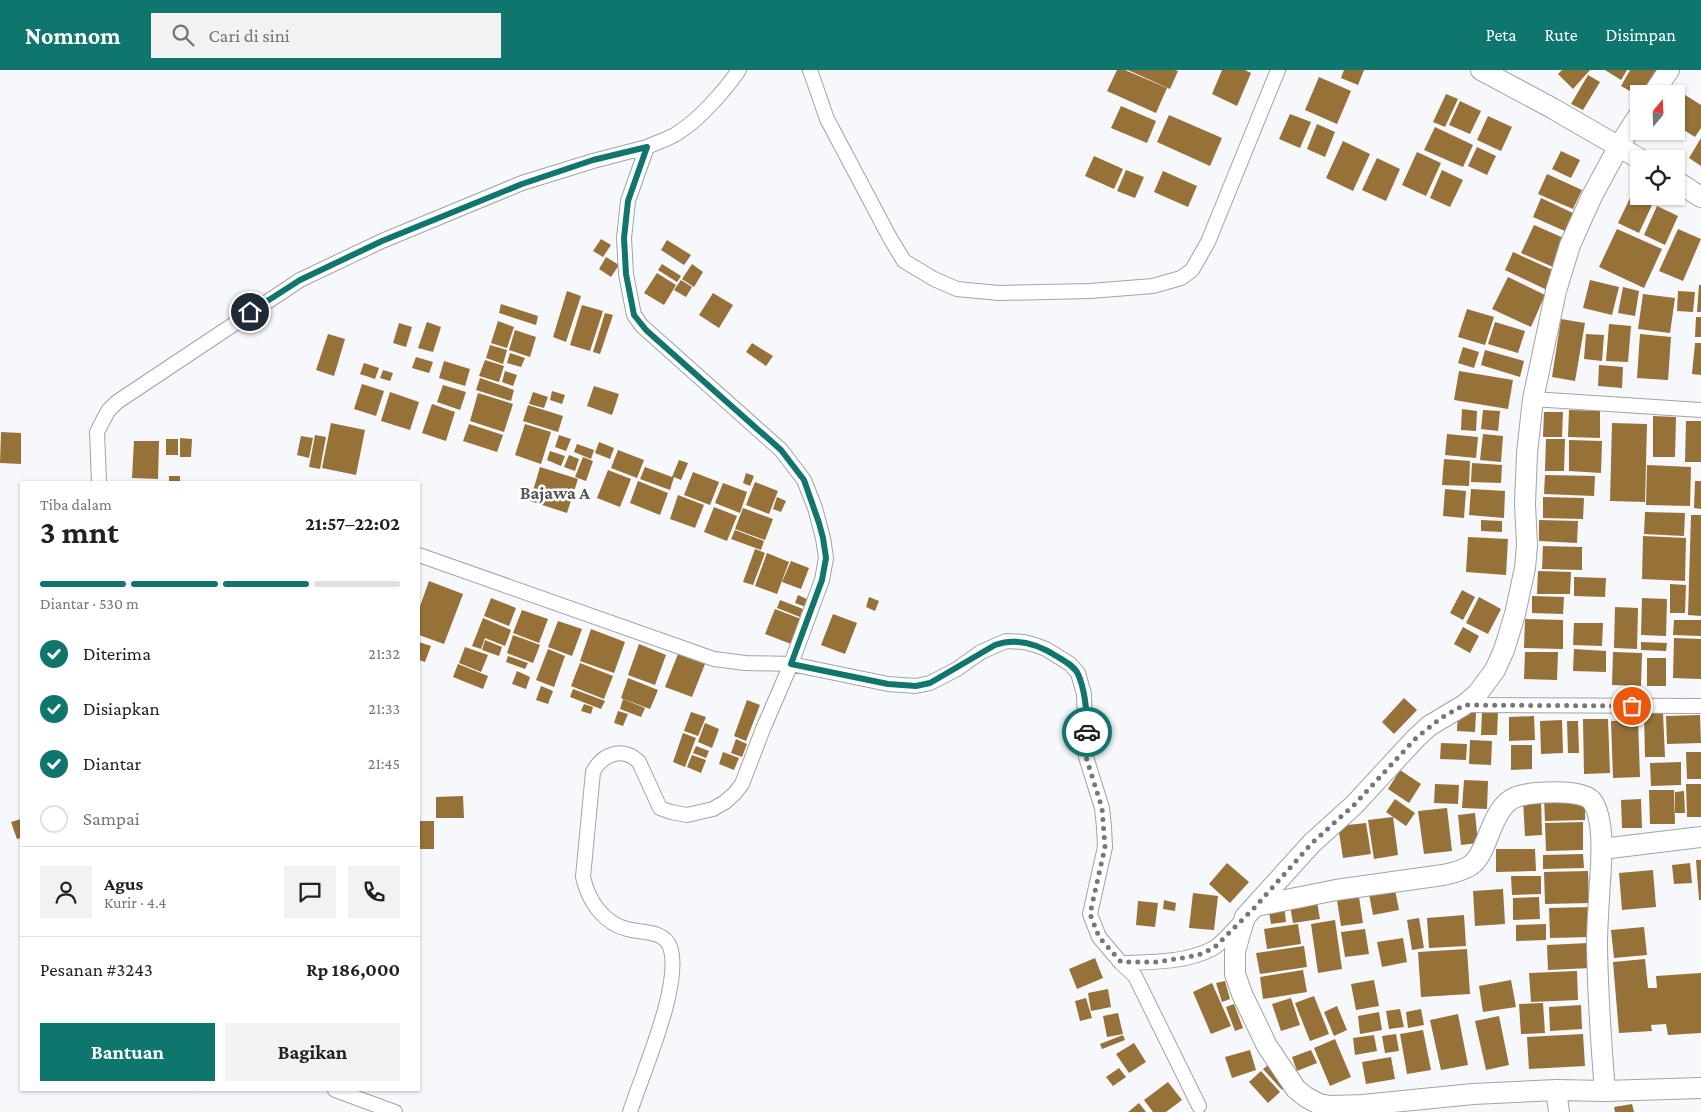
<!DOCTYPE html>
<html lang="id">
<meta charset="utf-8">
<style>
body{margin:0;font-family:"Crimson Pro",serif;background:#f2f2f2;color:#202124;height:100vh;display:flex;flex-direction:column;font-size:19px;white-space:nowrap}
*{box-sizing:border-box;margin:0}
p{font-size:16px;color:#757577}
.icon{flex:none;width:28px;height:28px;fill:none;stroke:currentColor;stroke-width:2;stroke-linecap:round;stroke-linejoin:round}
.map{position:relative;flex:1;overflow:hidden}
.sheet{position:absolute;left:20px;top:411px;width:400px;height:610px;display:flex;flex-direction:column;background:#fff;border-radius:0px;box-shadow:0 1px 4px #0004}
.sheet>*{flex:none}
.needle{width:32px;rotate:19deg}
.buttons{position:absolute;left:1630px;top:15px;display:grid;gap:10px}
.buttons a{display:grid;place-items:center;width:55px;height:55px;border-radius:0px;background:#fff;box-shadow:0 1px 4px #0004;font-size:25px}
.pin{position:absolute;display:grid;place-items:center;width:42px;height:42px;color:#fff;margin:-21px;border:2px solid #fff;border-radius:50%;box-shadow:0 1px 5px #0007}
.courier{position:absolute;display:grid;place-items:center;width:50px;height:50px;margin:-25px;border:4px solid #0f766e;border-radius:50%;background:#fff;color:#222;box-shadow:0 1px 6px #0007}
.overview em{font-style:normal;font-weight:700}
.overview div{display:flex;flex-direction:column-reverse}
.overview{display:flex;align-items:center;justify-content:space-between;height:85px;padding:0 20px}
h1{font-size:32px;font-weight:700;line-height:38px}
.bar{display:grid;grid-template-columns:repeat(4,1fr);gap:8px 5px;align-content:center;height:60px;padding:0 20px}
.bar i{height:6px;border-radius:4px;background:#e0e0e0}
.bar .on{background:#0f766e}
.bar p{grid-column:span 4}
.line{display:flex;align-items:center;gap:12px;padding:0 20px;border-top:1px solid #e0e0e0}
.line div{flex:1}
.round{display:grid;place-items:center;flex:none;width:52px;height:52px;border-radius:0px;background:#f2f2f2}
ol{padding:0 20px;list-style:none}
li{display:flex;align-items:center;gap:15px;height:55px}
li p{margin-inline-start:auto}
li .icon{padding:5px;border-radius:50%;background:#0f766e;color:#fff;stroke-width:4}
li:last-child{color:#757577}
li i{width:28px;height:28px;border:2px solid #e0e0e0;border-radius:50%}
.cta{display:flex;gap:10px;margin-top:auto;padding:10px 20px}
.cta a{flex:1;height:58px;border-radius:0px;background:#0f766e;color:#fff;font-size:20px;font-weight:700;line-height:58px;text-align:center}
.cta a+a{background:#f2f2f2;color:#202124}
header{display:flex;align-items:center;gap:30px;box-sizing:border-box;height:70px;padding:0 25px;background:#0f766e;color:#fff}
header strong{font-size:24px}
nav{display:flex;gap:28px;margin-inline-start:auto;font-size:18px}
.search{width:350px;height:45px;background:#f2f2f2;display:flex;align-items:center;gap:12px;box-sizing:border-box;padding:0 18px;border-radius:0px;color:#757577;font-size:19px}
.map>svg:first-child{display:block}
</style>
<header>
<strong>Nomnom</strong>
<div class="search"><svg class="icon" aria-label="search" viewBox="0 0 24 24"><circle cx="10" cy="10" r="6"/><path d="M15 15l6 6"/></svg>Cari di sini</div>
<nav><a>Peta</a><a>Rute</a><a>Disimpan</a></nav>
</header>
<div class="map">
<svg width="1701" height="1042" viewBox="0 0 1701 1042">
<rect width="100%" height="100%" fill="#f7f8fc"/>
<!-- building -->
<path fill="#967138" d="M1117,0H1125L1167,18L1156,43L1107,21Z
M1128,0H1175L1178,1L1170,19Z
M1222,0H1245L1251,3L1237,36L1212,24Z
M1344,0H1364L1358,15L1341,8Z
M1562,0H1590L1573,19L1558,4Z
M1605,0H1627L1621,10Z
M1630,0H1660L1646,24H1639V26L1621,16Z
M1588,5L1600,12L1583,40L1571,34Z
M1319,7L1351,21L1337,54L1305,40Z
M1682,23L1701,35V58L1695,67L1676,55V32Z
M1446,24L1458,29L1445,57L1433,52Z
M1460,31L1481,41L1470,64L1449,55Z
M1121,36L1156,51L1147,73L1111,58Z
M1290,44L1311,52L1300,78L1279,69Z
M1169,45L1222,68L1210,96L1157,72Z
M1488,46L1512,57L1501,81L1477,70Z
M1317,54L1335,62L1325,87L1307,79Z
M1435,57L1473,75L1463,97L1424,80Z
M1701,68V96L1689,88Z
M1343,71L1370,84L1353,121L1326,108Z
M1477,77L1496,86L1487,105L1468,96Z
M1561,81L1580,90L1571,108L1552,99Z
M1417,82L1441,93L1426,126L1402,115Z
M1094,86L1123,99L1114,119L1085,106Z
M1377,88L1400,99L1386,131L1362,120Z
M1126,100L1144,107L1135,128L1117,121Z
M1442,100L1463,110L1450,137L1430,128Z
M1163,101L1197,116L1188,137L1154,122Z
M1547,104L1582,120L1573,139L1538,124Z
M1631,126L1652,135L1639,163L1618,153Z
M1541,128L1575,144L1567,162L1533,147Z
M1657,136L1678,146L1665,175L1644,165Z
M1534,155L1566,169L1553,197L1521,183Z
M1617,159L1662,179L1644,218L1599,197Z
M1678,159L1701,169L1683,211L1659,201Z
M601,169L611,175L603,187L593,181Z
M667,170L691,185L684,195L661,180Z
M1513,182L1555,201L1547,220L1505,200Z
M606,187L619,195L611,207L599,199Z
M662,194L681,206L677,212L658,200Z
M692,194L703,202L694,217L682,209Z
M657,203L676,215L664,235L644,223Z
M1508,207L1545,225L1531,257L1492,239Z
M681,210L692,217L686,227L674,220Z
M1590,210L1619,217L1612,245L1583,238Z
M1699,215H1701V242H1697Z
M1623,217L1639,221L1635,246L1618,243Z
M567,221L581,226L566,272L553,267Z
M1678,221L1695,222L1693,242L1677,241Z
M713,223L733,235L719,258L699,245Z
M1643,224L1675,228L1670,263L1638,259Z
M501,234L538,246L536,255L499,243Z
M582,235L603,241L590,281L570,275Z
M1467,239L1494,247L1485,275L1458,267Z
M605,243L613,245L600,284L593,282Z
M1696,247H1701V267H1695Z
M1561,249L1585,253L1575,311L1552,307Z
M498,251L514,257L507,278L491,273Z
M427,252L441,257L433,282L418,278Z
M1495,252L1525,261L1518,283L1488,274Z
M399,253L412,257L406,277L393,273Z
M1609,254L1631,256L1628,292L1606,291Z
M515,260L536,267L530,287L509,280Z
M328,264L345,269L334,306L316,300Z
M1586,264L1604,265L1602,291L1584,289Z
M1640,264L1671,267L1668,310L1637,308Z
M752,273L773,286L766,296L746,282Z
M1695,273H1701V305L1692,304Z
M490,275L507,280L503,294L486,288Z
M1463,277L1479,282L1474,298L1458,293Z
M1485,280L1524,291L1520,307L1481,295Z
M510,283L525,288L521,297L507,293Z
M416,287L433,292L429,303L412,298Z
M485,290L504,296L499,312L479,306Z
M444,291L470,299L465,316L439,308Z
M364,293L379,298L375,309L360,304Z
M1599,295L1623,297L1622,318L1598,316Z
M383,300L393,303L390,311L380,308Z
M505,301L517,305L513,316L502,312Z
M1459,301L1513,310L1508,339L1454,330Z
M480,308L514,320L511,331L476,320Z
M362,314L384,321L376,346L354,339Z
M443,315L466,322L460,340L437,332Z
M594,316L619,324L612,345L587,336Z
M552,321L565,325L562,334L550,330Z
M390,322L419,332L410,360L381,351Z
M533,322L548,327L544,338L529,334Z
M478,323L513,334L504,362L470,351Z
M432,334L455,342L446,371L422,363Z
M528,335L563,346L558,362L523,351Z
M1462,339L1477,341L1476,361L1461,360Z
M1483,340L1500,341L1498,361L1481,359Z
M1569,340L1600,341V368L1568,367Z
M1544,342H1563L1562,367H1543Z
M1653,346L1676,347L1675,387H1653Z
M1686,351H1701V392H1685Z
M331,353L365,360L356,405L322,398Z
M1612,353L1647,354L1645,432L1610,431Z
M469,354L503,365L497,382L463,371Z
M525,354L551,362L541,394L515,385Z
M1,362L21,363V394L0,393Z
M1447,364L1478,367L1476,388L1445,385Z
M1483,364L1503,366L1501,392L1480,390Z
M315,365L326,367L320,399L309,397Z
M559,365L571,369L566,381L555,377Z
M301,366L313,368L309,388L297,385Z
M180,368L192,369L191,387H180Z
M166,369H178V385H166Z
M1546,369H1565L1564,401H1545Z
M1569,370L1602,371L1601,403L1569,401Z
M134,371H159L158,409L132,408Z
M599,372L614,378L610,389L595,383Z
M577,374L594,380L591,389L574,382Z
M618,380L644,390L637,408L611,398Z
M550,381L565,386L561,396L547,390Z
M569,385L579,389L575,401L564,397Z
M583,387L593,391L586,411L575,407Z
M1444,389L1470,391L1469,416L1442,415Z
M679,390L688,393L681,410L674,407L670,420L640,409L645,397L672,407Z
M1472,393L1502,395L1501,413L1471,412Z
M1647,395L1691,397L1690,436L1646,435Z
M540,397L578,409L567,443L530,431Z
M608,400L631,409L620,437L597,428Z
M693,402L719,412L710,435L684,425Z
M746,403L754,406L750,416L743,413Z
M1545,405L1595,406L1594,426L1544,424Z
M169,406H180V412H169Z
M638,411L668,423L660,445L630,433Z
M1695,411H1701V439L1694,438Z
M755,412L778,421L769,444L746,435Z
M723,413L747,422L740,443L715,433Z
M1445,419L1466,421L1464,448L1443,446Z
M1471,419L1505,421L1504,448L1469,445Z
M678,425L704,435L695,458L670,449Z
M777,427L786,431L781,442L773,439Z
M1543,427L1584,428L1583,449L1543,448Z
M714,437L737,446L727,471L704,462Z
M743,438L773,449L765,470L735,459Z
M1645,442L1685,443L1684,466L1644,464Z
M1691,445H1701V546L1688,545Z
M1481,450L1502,451V462L1481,461Z
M1539,450L1578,451L1577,473L1539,471Z
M735,460L764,471L761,480L731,469Z
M1643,466L1686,468L1685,511L1642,509Z
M1468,467L1508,469L1506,505L1466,502Z
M1543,476L1582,477V500L1542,499Z
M755,479L765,483L753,515L743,512Z
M767,483L789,492L777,524L755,516Z
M791,491L809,498L801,519L782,512Z
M1538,501L1571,502L1570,524H1537Z
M1574,507L1606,508L1605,527L1574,526Z
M429,511L463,524L444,574L419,565V539Z
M1670,514L1686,515L1685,543H1670Z
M1462,520L1475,527L1463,550L1450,543Z
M798,525L809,530L806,537L795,533Z
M1532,526L1564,527L1563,544L1532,543Z
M869,527L879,531L875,541L866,537Z
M1479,527L1501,539L1488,564L1466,553Z
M491,528L516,538L509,556L484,546Z
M1642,528L1667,529L1666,566L1641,565Z
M780,530L803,539L800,547L777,538Z
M1615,537L1638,538L1637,579L1614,578Z
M775,539L801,549L791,574L765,564Z
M522,540L548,549L539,573L513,563Z
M833,544L857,553L845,584L821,575Z
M483,548L511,560L505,576L485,568L481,579L472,576Z
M1525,549L1563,550V579L1524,578Z
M1674,550H1701V566L1673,565Z
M558,551L582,559L572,586L548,577Z
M1574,553H1603L1602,576L1573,575Z
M1463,557L1479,566L1470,583L1454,574Z
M591,559L625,572L614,603L580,591Z
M513,565L540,575L533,593L507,583Z
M1674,568L1701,569V609L1673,608Z
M485,570L502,577L499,586L482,580Z
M419,572L431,576L425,592L419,590Z
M1641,572L1667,573L1666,581L1641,580Z
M639,574L666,585L655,615L628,605Z
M465,577L488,585L481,602L459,593Z
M548,579L565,586L554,617L536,610Z
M1574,579L1606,581V602L1573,601Z
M1525,582H1558L1557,610L1524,609Z
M1613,582L1642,583L1641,616L1612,615Z
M678,584L705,594L692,627L665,617Z
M508,586L528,593L525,599L506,592Z
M1647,588H1666V616H1647Z
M580,593L613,606L604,629L571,616Z
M458,594L488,606L483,619L453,607Z
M517,601L530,607L526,619L512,614Z
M628,608L658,620L650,639L621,628Z
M541,616L553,621L548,634L536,630Z
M573,619L605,631L601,639L570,627Z
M1404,628L1417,640L1394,664L1382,652Z
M623,629L645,638L641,647L620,639Z
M747,630L760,635L746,671L734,666Z
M584,634L593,637L591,644L581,641Z
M618,641L628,644L623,656L614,653Z
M1482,641L1498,642L1497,665H1481Z
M691,642L706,647L698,666L684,661Z
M1458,642L1476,643L1475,662L1457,661Z
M1644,643H1663L1665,687H1645Z
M1700,645L1701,673L1667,674L1666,646Z
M1534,646L1535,670L1509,671V647Z
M1583,649H1608L1610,703L1584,704Z
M1562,650L1563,683L1541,684L1540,651Z
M1638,650L1640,707L1613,708L1611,651Z
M1567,651H1578L1579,683H1568Z
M705,653L719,659L712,678L698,672Z
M683,663L696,668L685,697L673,692Z
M736,669L747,674L742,687L731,683Z
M1470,670L1492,671L1491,695L1469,694Z
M1441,673L1467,674L1466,690L1440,689Z
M1511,675H1532V699L1511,700Z
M696,676L709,681L706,688L693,683Z
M723,682L739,688L734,700L719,694Z
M1686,682H1701V709H1687Z
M692,685L706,690L701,703L687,697Z
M1681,692V715L1651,716L1650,693Z
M1400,700L1421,714L1409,733L1388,719Z
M1464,710L1488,711L1487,739L1462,738Z
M1435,714L1459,715L1458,734L1434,733Z
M1686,714H1701V747H1687Z
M1649,720H1674L1675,754H1650Z
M1684,721L1685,743H1675V722Z
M463,726L464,748H436V727Z
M1585,727V750L1545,751L1544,729Z
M1395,729L1415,743L1406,756L1386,742Z
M1523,729H1541L1542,765L1525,766Z
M1641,729L1642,758H1622L1621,730Z
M1447,738L1452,781L1424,784L1418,741Z
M1475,743L1478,773L1461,775L1458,745Z
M1393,747L1398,785L1374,789L1368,750Z
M21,749V768L17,769L11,752Z
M419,751H434V779H419Z
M1583,752V780L1546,781L1545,753Z
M1366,753L1371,784L1343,788L1338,756Z
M1496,779H1535L1536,801L1496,802Z
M1583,784L1584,798L1543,799V785Z
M1696,790H1701V830H1699Z
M1227,793L1249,812L1230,833L1209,814Z
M1690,793L1692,813L1674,814L1672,795Z
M1653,800L1656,837L1622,840L1619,803Z
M1588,801L1589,833L1545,834L1544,802Z
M1511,806H1541V824L1512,825Z
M1503,819L1505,854L1475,856L1473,821Z
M1395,820L1399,840L1373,845L1369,824Z
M1193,823L1218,826L1214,860L1189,858Z
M1359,827L1363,853L1341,856L1337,830Z
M1539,827L1540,849L1513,850V828Z
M1164,830L1176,833L1175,841L1163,839Z
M1138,831L1158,833L1155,857L1136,855Z
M1317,832L1320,849L1293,853L1290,836Z
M1284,834L1286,852L1271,854L1268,836Z
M1591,837L1592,867L1550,868L1549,838Z
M1464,845L1466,876L1429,878L1427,848Z
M1419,848L1424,878L1412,880L1407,850Z
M1335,850L1342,899L1318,903L1311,854Z
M1298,854L1301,874L1267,879L1264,859Z
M1546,854V870L1516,871V855Z
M1644,857L1647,885L1614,888L1611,860Z
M1365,859L1369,884L1345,887L1341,862Z
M1403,868L1407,892L1382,897L1377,872Z
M1588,873L1590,898L1548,900L1547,875Z
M1304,876L1307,897L1260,904L1256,883Z
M1467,879L1470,924L1421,927L1418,882Z
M1095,888L1103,908L1077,919L1069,899Z
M1645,889L1648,918H1657L1656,906L1701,903V963L1668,965L1666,954L1651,955L1652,961L1619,963L1613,892Z
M1303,900L1307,922L1263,929L1260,907Z
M1577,901L1578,930L1531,932L1529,903Z
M1374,910L1379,936L1356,940L1351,914Z
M1511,910L1516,937L1483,942L1479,916Z
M1225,911L1230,929L1222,932L1216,913Z
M1212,913L1231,956L1211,964L1193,922Z
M1108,919L1111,937L1091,941L1088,923Z
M1314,926L1329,964L1310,971L1295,933Z
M1086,928L1092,948L1080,951L1075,931Z
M1291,928L1300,955L1281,961L1272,934Z
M1543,933L1545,963L1521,964L1519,934Z
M1234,934L1243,958L1235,961L1226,937Z
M1581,935L1582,959L1550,961L1549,937Z
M1337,936L1347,960L1334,966L1324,942Z
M1400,939L1404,957L1389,959L1386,941Z
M1421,939L1424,955L1408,958L1406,942Z
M1379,942L1382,960L1360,964L1358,946Z
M1118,943L1123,964L1107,967L1103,946Z
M1458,944L1468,995L1441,1000L1430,950Z
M1499,946L1509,995L1486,1000L1475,951Z
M1423,960L1431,1000L1407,1004L1400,964Z
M1396,964L1399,981L1385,983L1382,966Z
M1583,964L1585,996L1529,999L1527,967Z
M1123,965L1125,970L1102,979L1100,974Z
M1374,965L1377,981L1355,985L1353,968Z
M1335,969L1351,1007L1330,1016L1314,978Z
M1134,973L1146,992L1129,1003L1116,984Z
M1250,980L1256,1000L1232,1008L1225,987Z
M1311,980L1317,993L1297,1001L1292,987Z
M1391,987L1395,1009L1366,1014L1362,992Z
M1272,992L1290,1013L1282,1020L1263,999Z
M1119,998L1126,1007L1113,1016L1106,1007Z
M1261,1001L1280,1022L1268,1033L1249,1012Z
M1168,1012L1182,1030L1166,1042H1153L1144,1030Z
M1139,1033L1146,1042H1128Z
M1632,1034L1634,1042H1615L1614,1037Z"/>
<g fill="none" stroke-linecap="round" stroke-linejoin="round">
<!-- street casing -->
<g stroke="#a1a3a6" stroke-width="16">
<path id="street" d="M810,0L827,49L890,168L904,191L934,209L957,219L999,223L1090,221L1153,216L1181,208L1192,200L1208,172L1278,0
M1533,329L1701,340
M99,412L97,362L108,341L117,332L300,210L382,171L522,113L593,91L647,77
M419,485L714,589L745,593L791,594L888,614L916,616L930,613L957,599L981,582L1006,571L1024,572L1035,575L1046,579L1070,594L1078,603L1084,624L1086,687L1102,738L1104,757L1105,777L1090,844L1099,867L1121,893C1150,892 1185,893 1212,879C1223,873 1233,859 1243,850
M1464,635L1701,636
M1121,893L1135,906L1199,1036
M335,1020L395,1042
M630,1042C642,1004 683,913 670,877C664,860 641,863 627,859C603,853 588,830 583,807L593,702C602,684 623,676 639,692L660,738L671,742L687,745L713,739L725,732L735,723L742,714L763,659L791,594L822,510L826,488L823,468L815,438L804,410L781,380L642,256L634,245L631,230L626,204L624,168L628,131L647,77C657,72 670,69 679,62C699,50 726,19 739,0"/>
</g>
<!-- secondary casing -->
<g stroke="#a1a3a6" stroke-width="22">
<path id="secondary" d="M1481,0L1552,38L1640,89
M1653,24L1669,0
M1639,45L1619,76L1592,126L1570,175L1556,221L1533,329L1527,383L1525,434L1527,475L1525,498L1515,544L1504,580L1495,600L1478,623L1464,635L1429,656L1416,668L1354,735L1312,773L1245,847L1235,881V904L1242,924L1267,976L1296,1019L1306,1027L1319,1034L1331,1036L1363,1035L1473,1024L1556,1020L1605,1021L1701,1018
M1676,111L1701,127
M1602,779L1701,767
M1256,836L1336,820L1443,805C1452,803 1463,801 1471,795C1489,783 1490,737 1516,727C1530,722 1582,718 1592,731C1607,752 1600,804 1599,828C1598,844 1597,861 1597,877C1598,925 1601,973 1605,1021
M1556,1020L1559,1042"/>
</g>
<!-- street -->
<use href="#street" stroke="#fff" stroke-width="14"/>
<!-- secondary -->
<use href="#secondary" stroke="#fff" stroke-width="20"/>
</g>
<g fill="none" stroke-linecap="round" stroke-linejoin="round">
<!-- done -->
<path stroke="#767779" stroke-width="5" stroke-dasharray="0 9" d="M1087,662L1086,687L1102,738L1105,777L1090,844L1099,867L1121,892H1156L1182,888L1198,885L1214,878L1256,836L1312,773L1354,735L1416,668L1441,648L1464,635L1632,636"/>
<!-- route -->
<path stroke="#0f766e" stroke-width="6" d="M250,242L300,210L382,171L522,114L593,90L647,77L628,131L624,168L626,204L634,245L646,260L781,380L804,410L819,453L823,468L826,488L822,510L791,594L888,614L916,616L930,613L995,575C1017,567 1038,574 1058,587C1065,591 1074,596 1078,604C1086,622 1087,643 1087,662"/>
</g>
<g text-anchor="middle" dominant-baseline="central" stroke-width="5" stroke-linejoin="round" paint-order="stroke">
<!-- quarter labels -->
<g font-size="18" font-weight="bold" fill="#545558" stroke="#fff">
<text x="555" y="423">Bajawa A</text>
</g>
</g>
</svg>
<div class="buttons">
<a><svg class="needle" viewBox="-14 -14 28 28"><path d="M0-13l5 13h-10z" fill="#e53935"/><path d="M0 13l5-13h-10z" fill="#757577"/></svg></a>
<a><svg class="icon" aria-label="locate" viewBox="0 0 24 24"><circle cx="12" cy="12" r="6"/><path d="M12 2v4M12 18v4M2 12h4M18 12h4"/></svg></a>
</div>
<div class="pin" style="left:1632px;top:636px;background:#ea580c"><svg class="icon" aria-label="bag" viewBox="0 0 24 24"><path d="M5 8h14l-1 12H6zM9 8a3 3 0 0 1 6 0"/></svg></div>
<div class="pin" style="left:250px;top:242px;background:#1f2937"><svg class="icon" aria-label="home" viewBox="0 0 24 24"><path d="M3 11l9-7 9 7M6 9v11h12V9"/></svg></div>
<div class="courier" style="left:1087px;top:662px"><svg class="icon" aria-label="car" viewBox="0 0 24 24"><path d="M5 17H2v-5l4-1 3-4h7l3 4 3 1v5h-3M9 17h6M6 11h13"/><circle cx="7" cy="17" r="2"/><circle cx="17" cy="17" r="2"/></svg></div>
<section class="sheet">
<div class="overview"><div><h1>3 mnt</h1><p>Tiba dalam</p></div><em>21:57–22:02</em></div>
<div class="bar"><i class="on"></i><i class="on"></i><i class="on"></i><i></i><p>Diantar · 530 m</p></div>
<ol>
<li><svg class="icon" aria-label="check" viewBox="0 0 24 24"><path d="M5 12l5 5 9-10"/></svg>Diterima<p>21:32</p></li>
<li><svg class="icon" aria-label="check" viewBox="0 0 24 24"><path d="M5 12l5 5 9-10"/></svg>Disiapkan<p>21:33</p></li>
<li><svg class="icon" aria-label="check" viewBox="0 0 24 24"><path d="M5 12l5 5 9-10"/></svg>Diantar<p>21:45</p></li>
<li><i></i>Sampai</li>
</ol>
<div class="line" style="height:90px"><a class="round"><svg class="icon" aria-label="person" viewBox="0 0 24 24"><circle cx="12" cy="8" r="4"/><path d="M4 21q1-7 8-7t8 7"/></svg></a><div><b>Agus</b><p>Kurir · 4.4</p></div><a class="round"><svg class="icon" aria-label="chat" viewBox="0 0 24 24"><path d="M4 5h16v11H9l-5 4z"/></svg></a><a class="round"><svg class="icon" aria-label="phone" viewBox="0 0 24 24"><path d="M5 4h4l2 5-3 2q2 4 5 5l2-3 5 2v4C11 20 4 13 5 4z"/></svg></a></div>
<div class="line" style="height:65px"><div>Pesanan #3243</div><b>Rp 186,000</b></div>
<div class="cta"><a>Bantuan</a><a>Bagikan</a></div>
</section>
</div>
